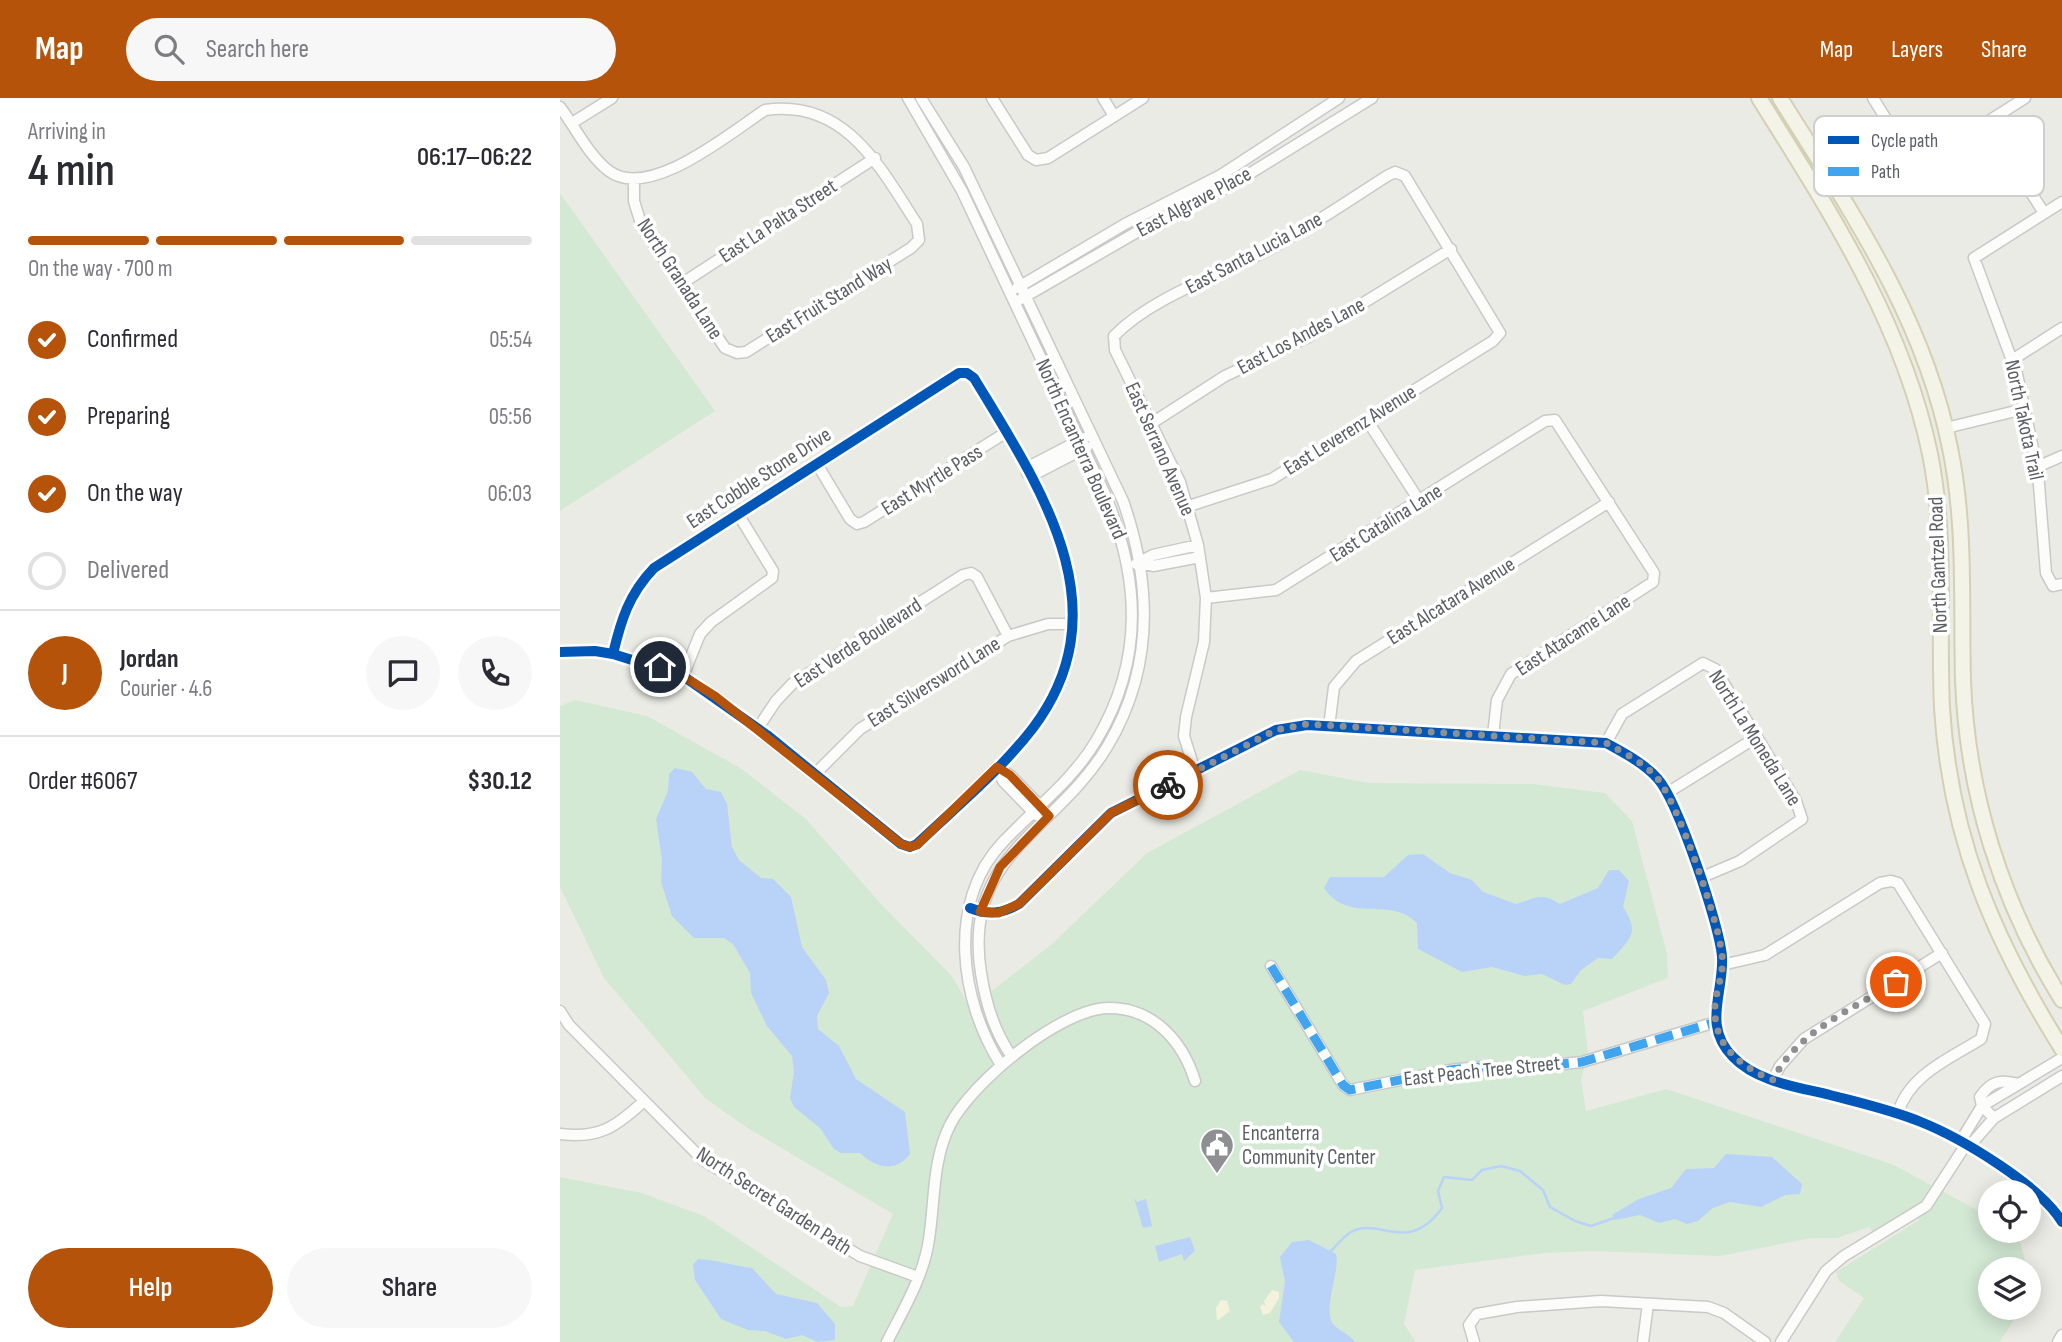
<!DOCTYPE html>
<meta charset="utf-8">
<style>
body{margin:0;font-family:"Sofia Sans Condensed",sans-serif;background:#f7f7f7;color:#2b2b33;height:100vh;display:flex;flex-direction:column;font-size:26px;white-space:nowrap}
*{box-sizing:border-box;margin:0}
p{font-size:23px;color:#7c7c81}
.icon{flex:none;width:38px;height:38px;fill:none;stroke:currentColor;stroke-width:2;stroke-linecap:round;stroke-linejoin:round}
.map{position:relative;flex:1;overflow:hidden}
.panel{display:flex;flex-direction:column;background:#fff;width:560px}
.panel>*{flex:none}
.tools{position:absolute;left:1418px;top:1082px;display:grid;gap:14px}
.tools a{display:grid;place-items:center;width:63px;height:63px;border-radius:50%;background:#fff;box-shadow:0 4px 18px #0003;font-size:35px}
.pin{position:absolute;display:grid;place-items:center;width:60px;height:60px;color:#fff;margin:-30px;border:4px solid #fff;border-radius:50%;box-shadow:0 2px 7px #0007}
.courier{position:absolute;display:grid;place-items:center;width:70px;height:70px;margin:-35px;border:5px solid #b45309;border-radius:50%;background:#fff;color:#222;box-shadow:0 2px 9px #0007}
.overview em{font-style:normal;font-weight:600}
.overview div{display:flex;flex-direction:column-reverse}
.overview{display:flex;align-items:center;justify-content:space-between;height:119px;padding:0 28px}
h1{font-size:46px;font-weight:600;line-height:52px}
.bar{display:grid;grid-template-columns:repeat(4,1fr);gap:10px 7px;align-content:center;height:84px;padding:0 28px}
.bar i{height:9px;border-radius:5px;background:#e1e1e2}
.bar .active{background:#b45309}
.bar p{grid-column:span 4}
.line{display:flex;align-items:center;gap:18px;padding:0 28px;border-top:2px solid #e1e1e2}
.line div{flex:1}
.round{display:grid;place-items:center;flex:none;width:74px;height:74px;border-radius:37px;background:#f7f7f7}
ol{padding:0 28px;list-style:none}
li{display:flex;align-items:center;gap:21px;height:77px}
li p{margin-inline-start:auto}
li .icon{padding:7px;border-radius:50%;background:#b45309;color:#fff;stroke-width:4}
li:last-child{color:#7c7c81}
li i{width:38px;height:38px;border:4px solid #e1e1e2;border-radius:50%}
.primary-button{display:flex;gap:14px;margin-top:auto;padding:14px 28px}
.primary-button a{flex:1;height:80px;border-radius:42px;background:#b45309;color:#fff;font-size:28px;font-weight:600;line-height:80px;text-align:center}
.primary-button a+a{background:#f7f7f7;color:#2b2b33}
header{display:flex;align-items:center;gap:42px;box-sizing:border-box;height:98px;padding:0 35px;background:#b45309;color:#fff}
header strong{font-size:33px}
nav{display:flex;gap:38px;margin-inline-start:auto;font-size:24px}
.search{width:490px;height:63px;background:#f7f7f7;display:flex;align-items:center;gap:18px;box-sizing:border-box;padding:0 24px;border-radius:38px;color:#7c7c81;font-size:26px}
main{display:flex;flex:1;min-height:0}
.map>svg:first-child{display:block}
</style>
<header>
<strong>Map</strong>
<div class="search"><svg class="icon" aria-label="search" viewBox="0 0 24 24"><circle cx="10" cy="10" r="6"/><path d="M15 15l6 6"/></svg>Search here</div>
<nav><a>Map</a><a>Layers</a><a>Share</a></nav>
</header>
<main>
<section class="panel">
<div class="overview"><div><h1>4 min</h1><p>Arriving in</p></div><em>06:17–06:22</em></div>
<div class="bar"><i class="active"></i><i class="active"></i><i class="active"></i><i></i><p>On the way · 700 m</p></div>
<ol>
<li><svg class="icon" aria-label="check" viewBox="0 0 24 24"><path d="M5 12l5 5 9-10"/></svg>Confirmed<p>05:54</p></li>
<li><svg class="icon" aria-label="check" viewBox="0 0 24 24"><path d="M5 12l5 5 9-10"/></svg>Preparing<p>05:56</p></li>
<li><svg class="icon" aria-label="check" viewBox="0 0 24 24"><path d="M5 12l5 5 9-10"/></svg>On the way<p>06:03</p></li>
<li><i></i>Delivered</li>
</ol>
<div class="line" style="height:126px"><b class="round" style="background:#b45309;color:#fff">J</b><div><b>Jordan</b><p>Courier · 4.6</p></div><a class="round"><svg class="icon" aria-label="chat" viewBox="0 0 24 24"><path d="M4 5h16v11H9l-5 4z"/></svg></a><a class="round"><svg class="icon" aria-label="phone" viewBox="0 0 24 24"><path d="M5 4h4l2 5-3 2q2 4 5 5l2-3 5 2v4C11 20 4 13 5 4z"/></svg></a></div>
<div class="line" style="height:91px"><div>Order #6067</div><b>$30.12</b></div>
<div class="primary-button"><a>Help</a><a>Share</a></div>
</section>
<div class="map">
<svg width="1502" height="1244" viewBox="0 0 1502 1244">
<rect width="100%" height="100%" fill="#ebebe6"/>
<!-- green -->
<path fill="#d3e9d4" d="M0,95L155,313L0,413Z
M15,602L87,618L182,671L246,721L321,806L392,878L410,910L492,846L587,755L740,672L809,685L973,686L1045,695L1072,723L1107,856L1108,880L1023,913L1028,955L1021,982L1026,1013L1106,991L1334,1067L1430,1119V1132H1451L1460,1144L1467,1171H1430V1209H1462L1440,1244H1275L1304,1200L1279,1183L1276,1174L1359,1122L1351,1113L1313,1134L1309,1129L1277,1140H1251L1160,1158L1034,1153L985,1155L855,1172L844,1226L856,1244H0V1079L82,1095L144,1118L281,1209L293,1208L333,1116L186,1029L146,1001L44,880L0,789V608Z"/>
<!-- sand -->
<path fill="#f4f2da" d="M712,1192L719,1194V1200L710,1215L703,1217L700,1209L702,1206L706,1208L704,1203Z
M661,1202L667,1203L670,1213L657,1223L656,1210Z"/>
<!-- water -->
<path fill="#b9d2f8" d="M115,670L132,674L146,691L161,694L167,706L172,749L179,762L201,780L213,781L231,799L242,849L266,882L269,895L257,918L258,931L279,948L296,981L345,1014L350,1056C335,1076 315,1069 300,1055H281L274,1051L260,1030L234,1009L230,1000L234,974L232,958L207,928L191,895L190,875L173,846L164,840H134L112,818L101,784L102,762L96,721L108,693L109,676Z
M863,756L890,775L912,782L923,794L956,806C976,800 981,794 1000,806L1038,790L1049,772H1059L1069,783L1063,809C1080,835 1071,840 1052,861L1038,860L1021,872L1011,886L1005,887L982,876L965,878L932,869L902,874L858,851L857,825C830,797 789,827 764,790L770,779H824L848,757Z
M1166,1056L1212,1059L1242,1086L1240,1096L1225,1097L1201,1109L1170,1104L1153,1110L1138,1123L1127,1126L1115,1121L1099,1125L1080,1117L1055,1122L1052,1117L1079,1101L1111,1090L1126,1071L1154,1070Z
M574,1100L577,1104L586,1101L592,1128L583,1130Z
M630,1139L635,1153L624,1163L622,1156L599,1164L595,1148Z
M749,1142L776,1156C781,1171 761,1214 774,1227C780,1233 789,1236 795,1244H734L719,1224L725,1184L720,1159L732,1144Z
M138,1161C158,1162 174,1168 192,1170L216,1196L257,1205L275,1226V1242L258,1244L242,1237L226,1241L205,1233L188,1232L161,1221L135,1182L133,1167Z"/>
<g fill="none" stroke-linecap="round" stroke-linejoin="round">
<!-- stream -->
<path stroke="#b9d2f8" stroke-width="2.5" d="M771,1153C777,1147 784,1138 791,1134C820,1118 847,1158 882,1110L878,1093L884,1079L912,1082L922,1072L941,1068L960,1073L983,1092L990,1109L1015,1123L1031,1128L1054,1120"/>
<!-- street casing -->
<g stroke="#c8c9c8" stroke-width="13">
<path id="street" d="M348,0L402,93L544,394C580,479 585,561 536,643C512,683 474,711 443,744C386,804 400,903 441,967
M361,0L404,69L563,403C592,486 594,571 547,649C495,735 402,756 421,875C426,906 434,933 452,959
M432,0L468,57L476,62L488,60L583,0
M543,0L554,18
M1313,0L1356,69L1465,0
M0,9C15,29 29,58 49,73C89,103 170,35 205,12C286,0 321,71 357,126L359,142L351,150L186,254L177,255L165,250L82,129L74,103V81
M1426,24L1484,115
M12,25L52,0
M1502,104L1414,160L1457,276L1478,374L1486,475L1493,488L1502,486
M121,186L315,60
M457,190L565,126L661,77L779,0
M461,201L577,134L668,89L812,0
M1452,262L1502,230
M807,322L860,404
M592,325L665,278L748,239L891,151
M1386,330L1464,311
M257,366L290,421L297,426L304,424L445,335
M1477,369L1502,358
M467,375L472,367L524,340
M467,375H477L527,349
M629,408L712,381L933,243L940,235L845,78L835,74L827,78C788,103 749,130 708,152C660,177 592,199 554,238L555,252L620,384L638,447L646,500L644,544L626,619L624,638L635,673
M581,465L593,468L640,459
M576,466L593,457L638,447
M646,500L716,492L985,323L995,322L1094,475L1093,484L951,576L937,602L933,637
M0,554L35,553L53,556L123,578L207,637L341,746L350,749L357,746C396,709 440,673 473,630C564,509 479,388 414,280L407,275H399L94,470C69,496 61,522 53,556
M123,578L140,536L151,524L212,480L213,473L178,416
M769,629L774,589L796,563L1049,404
M198,630L216,603L232,586L403,477L411,475L417,479L448,538
M1046,645L1062,616L1143,565L1155,571L1236,703L1242,721L1180,763L1140,780
M437,669L443,683L476,717
M438,670L450,677L483,711
M254,677L300,631L448,538L488,526H512
M1107,695L1197,639
M410,810C428,817 442,816 459,806L551,715L716,632L747,627L1046,645C1064,655 1084,665 1098,681C1118,704 1160,828 1162,859C1164,895 1142,928 1173,959C1197,984 1238,989 1270,997C1301,1005 1332,1012 1361,1024C1401,1040 1480,1087 1502,1124
M1162,867L1205,857L1320,785L1331,783L1338,785L1425,926L1421,941C1389,961 1349,977 1338,1015
M711,868L783,987L790,992L890,972L919,969L951,971L1022,964L1156,924
M0,913L9,927L143,1062L300,1158L358,1179
M1213,982L1220,968L1244,941L1382,855
M1434,1020L1422,1008L1420,999C1431,983 1441,981 1459,986
M0,1036C39,1041 56,1029 84,1003
M1405,1048L1403,1039L1422,1008L1502,960
M327,1244C343,1212 364,1178 369,1141C375,1103 372,1063 390,1027C411,985 501,910 549,910C594,910 623,944 635,983
M914,1244L909,1227L917,1216L957,1209L1041,1203L1148,1209L1164,1215L1205,1244
M1083,1244L1088,1206
M1221,1244L1266,1173L1284,1158L1366,1108L1405,1048L1413,1044L1434,1020L1502,978
M1498,1244L1502,1237"/>
</g>
<!-- primary casing -->
<g stroke="#d4d0b3" stroke-width="18">
<path id="primary" d="M1199,0C1269,112 1343,225 1370,356C1387,440 1378,525 1382,610C1390,741 1434,842 1502,951
M1220,0C1290,112 1364,219 1390,350C1406,427 1401,504 1403,582C1407,696 1442,806 1502,902"/>
</g>
<!-- street -->
<use href="#street" stroke="#fcfcfb" stroke-width="10"/>
<!-- primary -->
<use href="#primary" stroke="#f3f3e7" stroke-width="14"/>
<!-- quiet -->
<path stroke="#40a5ee" stroke-width="9" stroke-dasharray="18 9" stroke-linecap="butt" d="M711,868L783,987L790,992L890,972L919,969L951,971L1022,964L1156,924"/>
<!-- cycleway casing -->
<g stroke="#fff" stroke-width="15">
<path id="cycleway" d="M0,554L35,553L53,556L123,578L207,637L341,746L350,749L357,746C396,709 440,673 473,630C564,509 479,388 414,280L407,275H399L94,470C69,496 61,522 53,556
M410,810C428,817 442,816 459,806L551,715L716,632L747,627L1046,645C1064,655 1084,665 1098,681C1118,704 1160,828 1162,859C1164,895 1142,928 1173,959C1197,984 1238,989 1270,997C1301,1005 1332,1012 1361,1024C1401,1040 1480,1087 1502,1124"/>
</g>
<!-- cycleway -->
<use href="#cycleway" stroke="#0057b8" stroke-width="10"/>
</g>
<g fill="none" stroke-linecap="round" stroke-linejoin="round">
<!-- done -->
<path stroke="#8d8f92" stroke-width="7" stroke-dasharray="0 12.6" d="M608,687L716,632L747,626L1046,645C1064,655 1085,665 1098,681C1118,706 1159,824 1162,857C1164,871 1159,885 1156,899C1149,943 1176,967 1213,982C1236,934 1293,911 1336,884"/>
<!-- route -->
<path stroke="#b45309" stroke-width="9" d="M100,569L123,578L155,598L341,746L350,749L357,747L437,669L450,677L489,718L440,769L420,814L438,815L459,806L551,715L608,687"/>
</g>
<!-- icons -->
<defs>
<g id="civic-pin" transform="scale(1.75)"><path d="M0 17L-7.5 6A9.5 9.5 0 1 1 7.5 6Z" fill="#8d8f92" stroke="#fff"/><path d="M-.6-6.5H3V-4.5H.6V-3L4-1V1h2V6H-6V1h2V-1L-.6-3ZM-1.2 2.5V6h2.4V2.5Z" fill="#fff"/></g>
</defs>
<g fill-rule="evenodd">
<use href="#civic-pin" x="657" y="1047"/>
</g>
<g text-anchor="middle" dominant-baseline="central" stroke-width="7" stroke-linejoin="round" paint-order="stroke">
<!-- street labels -->
<g font-size="21" fill="#5b5e64" stroke="#fff">
<text transform="translate(634 104) rotate(-28)">East Algrave Place</text>
<text transform="translate(218 123) rotate(-33)">East La Palta Street</text>
<text transform="translate(694 155) rotate(-28)">East Santa Lucia Lane</text>
<text transform="translate(120 181) rotate(57)">North Granada Lane</text>
<text transform="translate(269 202) rotate(-32)">East Fruit Stand Way</text>
<text transform="translate(741 238) rotate(-28)">East Los Andes Lane</text>
<text transform="translate(1464 322) rotate(78)">North Takota Trail</text>
<text transform="translate(790 332) rotate(-32)">East Leverenz Avenue</text>
<text transform="translate(521 351) rotate(66)">North Encanterra Boulevard</text>
<text transform="translate(600 351) rotate(66)">East Serrano Avenue</text>
<text transform="translate(199 380) rotate(-33)">East Cobble Stone Drive</text>
<text transform="translate(372 382) rotate(-32)">East Myrtle Pass</text>
<text transform="translate(826 425) rotate(-32)">East Catalina Lane</text>
<text transform="translate(1378 467) rotate(-92)">North Gantzel Road</text>
<text transform="translate(891 503) rotate(-32)">East Alcatara Avenue</text>
<text transform="translate(1013 537) rotate(-33)">East Atacame Lane</text>
<text transform="translate(298 545) rotate(-33)">East Verde Boulevard</text>
<text transform="translate(374 584) rotate(-32)">East Silversword Lane</text>
<text transform="translate(1195 640) rotate(58)">North La Moneda Lane</text>
<text transform="translate(922 973) rotate(-6)">East Peach Tree Street</text>
<text transform="translate(214 1103) rotate(33)">North Secret Garden Path</text>
</g>
<!-- poi labels -->
<g font-size="21" fill="#5b5e64" stroke="#fff" text-anchor="start">
<text x="682" y="1035">Encanterra<tspan x="682" dy="24">Community Center</tspan></text>
</g>
</g>
<!-- legend -->
<rect x="1254" y="18" width="230" height="80" rx="10" fill="#fff" stroke="#cecfd0" stroke-width="2"/>
<rect x="1268" y="38" width="31" height="8" fill="#0057b8"/>
<rect x="1268" y="69" width="31" height="9" fill="#40a5ee"/>
<g font-size="19" fill="#5b5e64">
<text x="1311" y="49">Cycle path</text>
<text x="1311" y="80">Path</text>
</g>
</svg>
<div class="tools">
<a><svg class="icon" aria-label="locate" viewBox="0 0 24 24"><circle cx="12" cy="12" r="6"/><path d="M12 2v4M12 18v4M2 12h4M18 12h4"/></svg></a>
<a><svg class="icon" aria-label="layers" viewBox="0 0 24 24"><path d="M12 4l9 5-9 5-9-5zM3 14l9 5 9-5"/></svg></a>
</div>
<div class="pin" style="left:1336px;top:884px;background:#ea580c"><svg class="icon" aria-label="bag" viewBox="0 0 24 24"><path d="M5 8h14l-1 12H6zM9 8a3 3 0 0 1 6 0"/></svg></div>
<div class="pin" style="left:100px;top:569px;background:#1f2937"><svg class="icon" aria-label="home" viewBox="0 0 24 24"><path d="M3 11l9-7 9 7M6 9v11h12V9"/></svg></div>
<div class="courier" style="left:608px;top:687px"><svg class="icon" aria-label="bike" viewBox="0 0 24 24"><circle cx="6" cy="16" r="4"/><circle cx="18" cy="16" r="4"/><path d="M6 16l4-8h5l3 8M10 8l3 8H6M13 5h3"/></svg></div>
</div>
</main>
